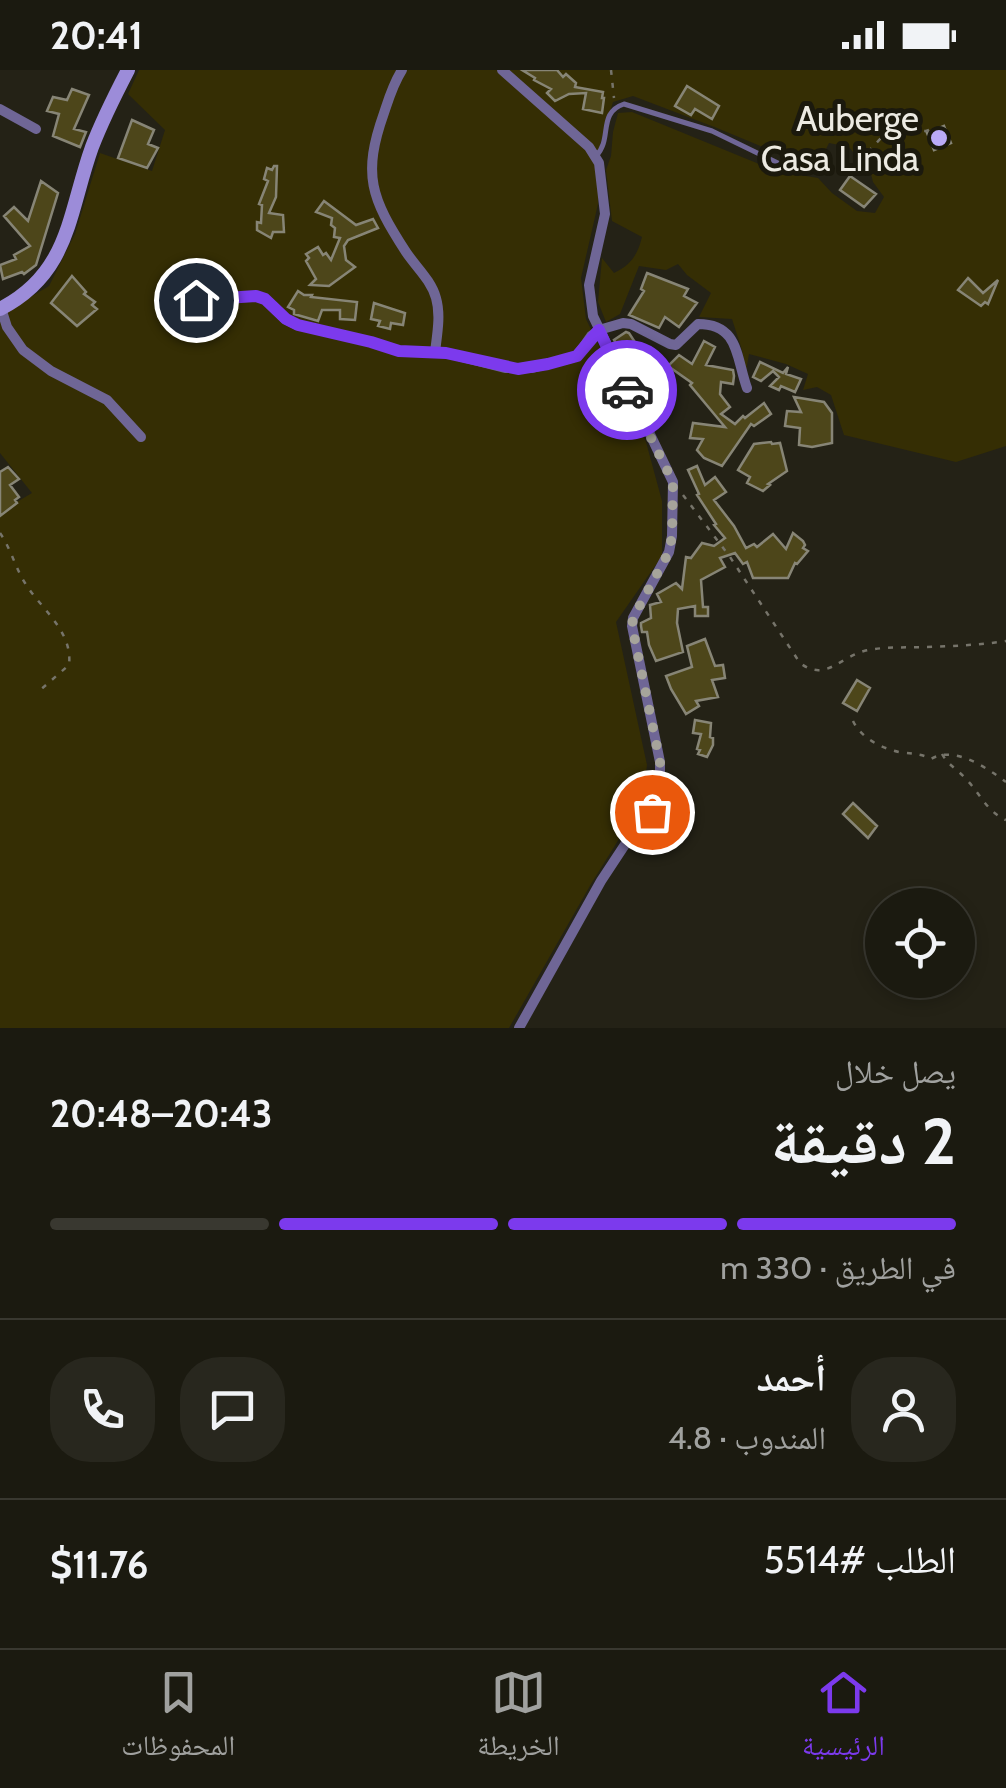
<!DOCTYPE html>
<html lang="ar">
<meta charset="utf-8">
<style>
body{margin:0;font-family:Cabin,"Noto Naskh Arabic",sans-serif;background:#28271e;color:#f1f3f6;direction:rtl;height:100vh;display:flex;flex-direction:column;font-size:38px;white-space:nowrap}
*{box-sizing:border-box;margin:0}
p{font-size:32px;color:#a0a19f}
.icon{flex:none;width:55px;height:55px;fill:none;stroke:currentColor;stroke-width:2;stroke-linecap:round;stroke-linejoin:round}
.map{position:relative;height:958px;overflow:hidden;direction:ltr}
.panel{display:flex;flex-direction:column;background:#1b1a10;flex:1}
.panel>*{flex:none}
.tools{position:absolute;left:865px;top:818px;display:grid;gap:20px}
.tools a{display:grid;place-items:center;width:110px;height:110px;border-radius:50%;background:#1b1a10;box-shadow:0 5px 15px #0003,0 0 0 2px #393830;font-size:50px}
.pin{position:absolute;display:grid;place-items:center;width:85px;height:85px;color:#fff;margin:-42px;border:5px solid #fff;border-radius:50%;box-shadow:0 2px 10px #0007}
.courier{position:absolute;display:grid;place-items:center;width:100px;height:100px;margin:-50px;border:8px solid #7c3aed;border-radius:50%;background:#fff;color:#222;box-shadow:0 2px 12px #0007}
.overview em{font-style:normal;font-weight:800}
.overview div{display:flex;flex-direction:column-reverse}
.overview{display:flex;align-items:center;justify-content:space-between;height:170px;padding:0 50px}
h1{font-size:65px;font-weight:800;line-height:75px}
.bar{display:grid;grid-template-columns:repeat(4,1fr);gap:15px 10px;align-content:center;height:120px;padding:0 50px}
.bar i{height:12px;border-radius:8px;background:#393830}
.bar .selected{background:#7c3aed}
.bar p{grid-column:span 4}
.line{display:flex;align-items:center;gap:25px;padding:0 50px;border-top:2px solid #393830}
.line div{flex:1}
.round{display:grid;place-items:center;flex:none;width:105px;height:105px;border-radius:40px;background:#28271e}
.status{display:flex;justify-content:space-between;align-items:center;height:70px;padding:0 50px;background:#1b1a10;direction:ltr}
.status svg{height:28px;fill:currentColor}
.dock{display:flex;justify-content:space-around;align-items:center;height:140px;border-top:2px solid #393830;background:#1b1a10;font-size:28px;color:#a0a19f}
.dock a{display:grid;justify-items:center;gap:5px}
.dock .selected{color:#7c3aed}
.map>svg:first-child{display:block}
</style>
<div class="status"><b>20:41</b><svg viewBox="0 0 49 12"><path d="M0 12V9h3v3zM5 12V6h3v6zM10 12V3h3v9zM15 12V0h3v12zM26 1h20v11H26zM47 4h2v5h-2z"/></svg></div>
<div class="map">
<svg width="1006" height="958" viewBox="0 0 1006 958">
<rect width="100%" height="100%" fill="#242216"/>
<!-- green -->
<path fill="#352e04" d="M139,0H1006V376L956,392L844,365L831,325L817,317L803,320L808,304L786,294L749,284L746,301L742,280L732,249L699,247L711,223L687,205L678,194L666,200L639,196L620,244L606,252L598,232L602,188L614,203C631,195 638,184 642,167L612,151L606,100L611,86L613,62L618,43L632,42L776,101L818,108L832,123L857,141L875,143L884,127L873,112L871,104L849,77L829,73L819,93L804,94L717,58L633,26L613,32L600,75L598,134L581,208L586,249L646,372L662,431V486L616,552L647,695L642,732L591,814L509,958H0V442L32,423L0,383V245L49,216L75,164L100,83L152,101L165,60L128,24Z"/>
<!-- building -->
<path fill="#4d461a" stroke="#878576" stroke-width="2.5" d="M522,0H557L563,7L566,4L576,13L575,17L603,22L602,28H604L602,43L583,39L586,23L569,24L555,31L547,23L551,19L534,10L535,8Z
M687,16L719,36L712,49L695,39L691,45L675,36Z
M72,19L89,25L74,59L86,62L80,77L53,66L59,44L47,41L53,27L67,30Z
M132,50L154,60L148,74L158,78L147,98L118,88Z
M944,56L951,73L934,80L927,63Z
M274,96H277L276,127L269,143L283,145L284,162H273L271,168L257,160V152L261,153L262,135L259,134L268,111L264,109L267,98L272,100Z
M850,106L876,124L864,137L840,120Z
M41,111L58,123L36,195L24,204L22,202L3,209L0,195L16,189L14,185L30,176L4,146L14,137L28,151Z
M324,131L356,155L373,149L378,158L348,170L344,176L346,190L355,197L329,216L310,215L316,209L306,191L309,188L306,184L318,177L323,185L326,183L331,190L340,168L334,167L335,158L331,155L332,148L316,142Z
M647,203L688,219L684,226L697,233L679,257L665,247L659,258L629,245L644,221L641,219Z
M72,206L86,222L84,224L95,232L92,235L97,239L77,256L51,233Z
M968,208L983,223L998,210L988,234L985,232L981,236L958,220Z
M298,221L304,225H312L311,227L357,232L355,250L340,249V240H322L318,251L294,244V240L288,237Z
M374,233L405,243L403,255L391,253L390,259L378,256L380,251L371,249Z
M626,262L629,263L640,280L644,278L651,291L639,297L631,283L624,287L614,270Z
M704,271L715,277L706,295L733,300L734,306L733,314L721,312L720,324L730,337L721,344L735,354L743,346L745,348L764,333L771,344L754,356L751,354L722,396L704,388L697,380L703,369L690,368L693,353L725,357L690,315L692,313L668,296L679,285L692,294Z
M760,292L783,303L788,297L786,304L801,309L795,322L781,316L779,320L770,316L779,307L773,301L761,311L753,307Z
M794,327L824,332L832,343V373L812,377L799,375L800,358L785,356L787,341L801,342Z
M771,372L772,374L780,373L787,401L768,414L770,415L763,421L747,413L750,407L738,400L754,374Z
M697,396L705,415L715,407L726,422L714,430L734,456L746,478L754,474L757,477L773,464L786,479L793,463L803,471L805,475L803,478L808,481L797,494L795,493L788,508H753L747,492L743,494L735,483L720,488L725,497L701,510L703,537H708V546H695V536L678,539L677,553L683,582L656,591L649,575L647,562H642L641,556V553L651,548L650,535L661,532L657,524L676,513L682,519L686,487L691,488L702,473L714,476L725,468L714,455L716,454L697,425L699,424L688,400Z
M8,397L19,409L10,415L19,427L15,430L17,433L0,446V402Z
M705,569L715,596L723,595L725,608L712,610L718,627L696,631L699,636L686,644L671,619L666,606L692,597L687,576Z
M857,610L870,618L857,641L843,633Z
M695,650L711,653L710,667L713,668V675L707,687L698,684L700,680L697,679L701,664L693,663Z
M853,733L877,756L868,768L843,744Z"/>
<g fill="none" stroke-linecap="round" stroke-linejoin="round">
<!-- path -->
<path stroke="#76746a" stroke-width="2.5" stroke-dasharray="5 8" stroke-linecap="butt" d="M611,0L614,28
M844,90L865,85L882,67L894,59L926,61L935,58
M683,425L730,487L800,593C825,612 839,588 864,581C885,576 906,578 927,577C954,576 980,575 1006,571
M0,463C11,479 15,497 25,513C41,539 73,561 69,595L39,621
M853,651C861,668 881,678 899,682C911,684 921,683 931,689C954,675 987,698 1006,712
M942,684C948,695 957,699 965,708C980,723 986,741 1006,750"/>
<!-- lane -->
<path stroke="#6f6696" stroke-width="5" d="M596,86C613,69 597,43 624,34L712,61L790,99L827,100"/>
<!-- street -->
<path stroke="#6f6696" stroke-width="10" d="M402,0C393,14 389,28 384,43C362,105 371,128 406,182C416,197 431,210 436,228C441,245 437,265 435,282
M502,0L589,77L599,93L605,144L589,215L593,246L673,412L672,466L669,482L633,548L632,556L660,692V720L652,742L630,767L601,811L519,958
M0,39L36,59
M170,228L196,230L256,226L265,229L285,249L297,255L371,272L399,281L446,283L505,298H532L568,289L577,286L591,266L599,260L623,253L631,254L670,274L676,275L698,254C739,254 736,287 747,318
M1,238L7,257L23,280L51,301L107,330L141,367"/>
<!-- secondary -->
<path stroke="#9c8cd9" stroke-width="14" d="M0,239C70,203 68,144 92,77C102,51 115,25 128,0"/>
</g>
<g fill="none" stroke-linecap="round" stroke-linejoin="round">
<!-- done -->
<path stroke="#a6a49b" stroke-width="10" stroke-dasharray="0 18" d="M627,320L673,412L672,466L669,482L633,548L632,556L660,692V720L652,742"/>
<!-- route -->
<path stroke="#7c3aed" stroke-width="12" d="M196,230L256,226L265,229L286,249L298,255L371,272L399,281L446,283L518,299L548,294L577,286L599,260L627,320"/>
</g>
<!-- markers -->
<circle fill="#baaaf7" stroke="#1b190d" stroke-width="4" cx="939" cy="68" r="10"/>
<g text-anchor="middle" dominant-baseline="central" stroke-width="10" stroke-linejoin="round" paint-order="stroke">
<!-- poi labels -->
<g font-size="35" fill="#eceae2" stroke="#1b190d" text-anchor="end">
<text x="919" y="48">Auberge<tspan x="919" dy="40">Casa Linda</tspan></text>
</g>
</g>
</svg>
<div class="tools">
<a><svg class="icon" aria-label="locate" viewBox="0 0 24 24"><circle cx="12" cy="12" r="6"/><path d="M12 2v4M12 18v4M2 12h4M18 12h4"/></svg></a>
</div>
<div class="pin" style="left:652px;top:742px;background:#ea580c"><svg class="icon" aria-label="bag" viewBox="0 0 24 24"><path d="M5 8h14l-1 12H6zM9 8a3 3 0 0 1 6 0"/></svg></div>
<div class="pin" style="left:196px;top:230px;background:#1f2937"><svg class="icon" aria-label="home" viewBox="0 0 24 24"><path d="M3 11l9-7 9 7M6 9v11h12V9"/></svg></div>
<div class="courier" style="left:627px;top:320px"><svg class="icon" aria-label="car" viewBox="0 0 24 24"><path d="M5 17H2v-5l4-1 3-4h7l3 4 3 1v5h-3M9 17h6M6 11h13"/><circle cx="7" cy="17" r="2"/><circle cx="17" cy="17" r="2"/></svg></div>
</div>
<section class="panel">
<div class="overview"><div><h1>2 دقيقة</h1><p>يصل خلال</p></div><em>20:43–20:48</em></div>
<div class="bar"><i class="selected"></i><i class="selected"></i><i class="selected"></i><i></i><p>في الطريق · 330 m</p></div>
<div class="line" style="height:180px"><a class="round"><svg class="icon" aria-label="person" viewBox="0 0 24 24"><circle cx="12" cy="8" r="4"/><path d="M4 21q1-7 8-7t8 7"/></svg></a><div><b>أحمد</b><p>المندوب · 4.8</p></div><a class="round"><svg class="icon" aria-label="chat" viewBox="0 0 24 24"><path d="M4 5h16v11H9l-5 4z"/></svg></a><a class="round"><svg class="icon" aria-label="phone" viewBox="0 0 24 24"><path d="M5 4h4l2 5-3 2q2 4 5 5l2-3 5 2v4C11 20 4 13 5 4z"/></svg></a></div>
<div class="line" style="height:130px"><div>الطلب #5514</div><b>$11.76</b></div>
</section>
<nav class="dock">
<a class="selected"><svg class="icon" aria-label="home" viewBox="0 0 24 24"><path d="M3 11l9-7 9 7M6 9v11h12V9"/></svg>الرئيسية</a>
<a><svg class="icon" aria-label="map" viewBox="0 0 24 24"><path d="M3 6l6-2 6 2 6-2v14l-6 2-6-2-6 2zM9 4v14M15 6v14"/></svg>الخريطة</a>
<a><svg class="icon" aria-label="saved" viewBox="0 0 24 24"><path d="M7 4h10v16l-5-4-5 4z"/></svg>المحفوظات</a>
</nav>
